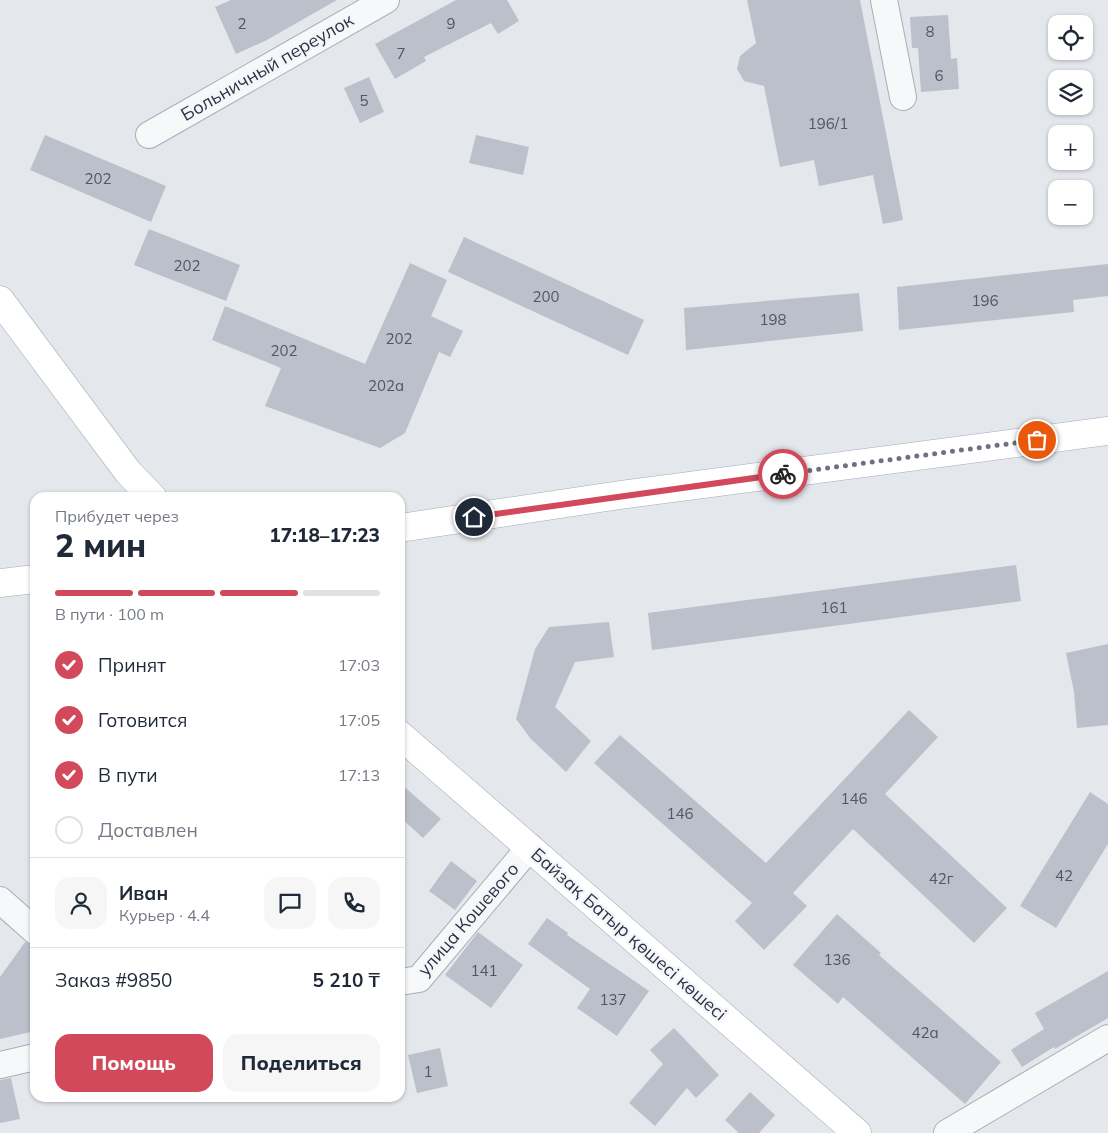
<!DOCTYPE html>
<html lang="ru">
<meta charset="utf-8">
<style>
body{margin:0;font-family:Mulish,sans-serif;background:#f6f6f7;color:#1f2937;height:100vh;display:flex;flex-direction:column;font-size:19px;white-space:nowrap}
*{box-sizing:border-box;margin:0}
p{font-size:16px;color:#747a83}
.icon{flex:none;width:28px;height:28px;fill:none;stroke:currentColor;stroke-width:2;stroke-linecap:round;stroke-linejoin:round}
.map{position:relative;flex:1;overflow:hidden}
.panel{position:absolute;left:30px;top:492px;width:375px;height:610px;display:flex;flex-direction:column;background:#fff;border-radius:15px;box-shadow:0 1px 4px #0004}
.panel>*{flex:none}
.fabs{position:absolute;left:1048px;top:15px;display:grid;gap:10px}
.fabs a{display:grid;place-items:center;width:45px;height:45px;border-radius:10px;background:#fff;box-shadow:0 1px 4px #0004;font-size:25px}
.pin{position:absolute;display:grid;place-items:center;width:42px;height:42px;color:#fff;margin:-21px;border:2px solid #fff;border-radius:50%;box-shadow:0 1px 5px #0007}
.courier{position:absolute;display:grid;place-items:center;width:50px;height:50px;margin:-25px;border:4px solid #d1495b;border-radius:50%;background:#fff;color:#222;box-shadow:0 1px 6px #0007}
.head em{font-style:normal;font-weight:800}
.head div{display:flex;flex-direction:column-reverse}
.head{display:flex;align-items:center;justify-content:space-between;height:85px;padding:0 25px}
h1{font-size:32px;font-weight:800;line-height:38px}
.bar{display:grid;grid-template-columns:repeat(4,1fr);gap:8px 5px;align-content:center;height:60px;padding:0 25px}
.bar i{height:6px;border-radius:4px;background:#e0e1e3}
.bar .selected{background:#d1495b}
.bar p{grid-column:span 4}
.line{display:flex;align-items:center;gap:12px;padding:0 25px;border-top:1px solid #e0e1e3}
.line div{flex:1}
.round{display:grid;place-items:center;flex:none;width:52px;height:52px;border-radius:15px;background:#f6f6f7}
ol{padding:0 25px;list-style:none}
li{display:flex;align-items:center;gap:15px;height:55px}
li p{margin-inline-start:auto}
li .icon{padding:5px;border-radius:50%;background:#d1495b;color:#fff;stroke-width:4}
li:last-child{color:#747a83}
li i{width:28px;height:28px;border:2px solid #e0e1e3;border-radius:50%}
.button{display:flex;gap:10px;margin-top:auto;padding:10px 25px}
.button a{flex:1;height:58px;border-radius:15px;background:#d1495b;color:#fff;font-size:20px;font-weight:800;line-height:58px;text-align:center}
.button a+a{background:#f6f6f7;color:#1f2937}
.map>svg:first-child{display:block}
</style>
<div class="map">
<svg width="1108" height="1133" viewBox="0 0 1108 1133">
<rect width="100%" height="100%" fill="#e4e7ec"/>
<!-- building -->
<path fill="#bbc0ca" d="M231,0H337L265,41L236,54L215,7Z
M456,0H507L519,21L498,34L491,23L424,57L426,61L395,79L375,44Z
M747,0H860L903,220L883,224L873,175L819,186L814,160L780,167L764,86L744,81L737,69L740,56L756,43Z
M948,15L951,59L957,58L959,89L921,92L918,48H912L910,17Z
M369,77L384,112L360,123L344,88Z
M45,135L166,186L151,222L30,170Z
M476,135L529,147L523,175L469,163Z
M149,229L240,265L226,301L134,265Z
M464,237L644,320L628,355L448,272Z
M410,263L447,280L431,316L463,331L450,357L439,352L405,433L380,448L265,406L281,368L212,340L225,306L365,364Z
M1108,264V296L1073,300L1074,312L899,330L897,287Z
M859,293L863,331L686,350L684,308Z
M1016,565L1021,601L652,650L648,613Z
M609,622L614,657L575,662L555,707L591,741L566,772L531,739L516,719L535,649L549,627Z
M1108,644V725L1077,728L1074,692L1066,653Z
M909,710L938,737L885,794L1007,908L974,943L853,829L793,893L807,906L764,950L735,921L752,903L594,763L620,735L766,863Z
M400,783L441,819L423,838L400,817Z
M1090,792L1108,804V844L1056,928L1020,906Z
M451,861L477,881L455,910L429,891Z
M837,914L881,953L879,955L1001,1062L965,1104L843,997L838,1004L793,965Z
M547,918L568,933L567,935L649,991L617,1036L577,1008L590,989L528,944Z
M478,932L523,965L491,1008L445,975Z
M25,942L35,946V1031L0,1039V977Z
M1108,971V1018L1055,1049L1054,1047L1022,1067L1011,1050L1044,1029L1035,1013Z
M674,1028L719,1075L696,1098L687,1088L655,1126L629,1103L663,1064L650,1050Z
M440,1048L448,1086L417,1093L408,1055Z
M11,1078L20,1119L0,1123V1080Z
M750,1092L775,1115L759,1133H739L725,1120Z"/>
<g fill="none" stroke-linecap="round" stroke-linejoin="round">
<!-- minor casing -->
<g stroke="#a9aeb7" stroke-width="28">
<path id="minor" d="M884,0L903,97
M149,135L386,0
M0,900L35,931
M400,982L419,979L530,847
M0,1065L35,1057
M947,1133L1108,1038"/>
</g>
<!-- major casing -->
<g stroke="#a3abb8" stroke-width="29">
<path id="major" d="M0,300L128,472L153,498
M400,528L620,495L1108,431
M0,583L35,579
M400,735L857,1133"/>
</g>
<!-- minor -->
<use href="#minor" stroke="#f7f8fa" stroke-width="26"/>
<!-- major -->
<use href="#major" stroke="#fff" stroke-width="28"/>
</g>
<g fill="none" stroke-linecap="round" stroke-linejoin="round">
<!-- done -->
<path stroke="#6c737f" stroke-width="5" stroke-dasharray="0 9" d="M783,474L1037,440"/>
<!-- route -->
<path stroke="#d1495b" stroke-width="6" d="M474,517L783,474"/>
</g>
<g text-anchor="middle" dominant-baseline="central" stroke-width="5" stroke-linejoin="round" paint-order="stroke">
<!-- number labels -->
<g font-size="15" fill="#4f5766">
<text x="242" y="23">2</text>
<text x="451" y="23">9</text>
<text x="930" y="31">8</text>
<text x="401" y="53">7</text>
<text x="939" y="75">6</text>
<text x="364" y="100">5</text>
<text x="828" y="123">196/1</text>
<text x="98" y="178">202</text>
<text x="187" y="265">202</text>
<text x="546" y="296">200</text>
<text x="985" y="300">196</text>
<text x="773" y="319">198</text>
<text x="399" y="338">202</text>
<text x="284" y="350">202</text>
<text x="386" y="385">202а</text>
<text x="834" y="607">161</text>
<text x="854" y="798">146</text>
<text x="680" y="813">146</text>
<text x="1064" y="875">42</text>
<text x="941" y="878">42г</text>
<text x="837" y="959">136</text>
<text x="484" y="970">141</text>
<text x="613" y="999">137</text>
<text x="925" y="1032">42а</text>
<text x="428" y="1071">1</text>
</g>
<!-- street labels -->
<g font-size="18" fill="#2b3445" stroke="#f4f6f9">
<text transform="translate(267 67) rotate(-30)">Больничный переулок</text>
<text transform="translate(468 919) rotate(-49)">улица Кошевого</text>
<text transform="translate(629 934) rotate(41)">Байзақ Батыр қөшесі көшесі</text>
</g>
</g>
</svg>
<div class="fabs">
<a><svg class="icon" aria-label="locate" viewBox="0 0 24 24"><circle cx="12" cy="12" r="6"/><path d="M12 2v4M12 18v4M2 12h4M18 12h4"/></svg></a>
<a><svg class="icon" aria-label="layers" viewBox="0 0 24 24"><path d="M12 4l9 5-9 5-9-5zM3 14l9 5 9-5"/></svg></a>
<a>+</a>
<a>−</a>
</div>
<div class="pin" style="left:1037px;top:440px;background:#ea580c"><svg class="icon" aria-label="bag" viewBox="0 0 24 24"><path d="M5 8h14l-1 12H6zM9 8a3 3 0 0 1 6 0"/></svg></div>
<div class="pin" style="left:474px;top:517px;background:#1f2937"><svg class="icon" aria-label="home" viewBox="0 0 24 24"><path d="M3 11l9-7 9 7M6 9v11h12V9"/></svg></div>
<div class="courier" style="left:783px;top:474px"><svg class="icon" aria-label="bike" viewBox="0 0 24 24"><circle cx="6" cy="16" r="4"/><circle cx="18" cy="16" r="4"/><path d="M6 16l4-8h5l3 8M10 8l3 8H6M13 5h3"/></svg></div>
<section class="panel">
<div class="head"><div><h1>2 мин</h1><p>Прибудет через</p></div><em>17:18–17:23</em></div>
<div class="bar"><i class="selected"></i><i class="selected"></i><i class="selected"></i><i></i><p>В пути · 100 m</p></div>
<ol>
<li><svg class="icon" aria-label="check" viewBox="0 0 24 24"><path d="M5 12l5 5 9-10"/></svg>Принят<p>17:03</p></li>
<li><svg class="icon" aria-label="check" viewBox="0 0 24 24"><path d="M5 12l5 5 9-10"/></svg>Готовится<p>17:05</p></li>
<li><svg class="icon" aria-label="check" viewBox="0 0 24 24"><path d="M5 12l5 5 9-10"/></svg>В пути<p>17:13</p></li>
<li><i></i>Доставлен</li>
</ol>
<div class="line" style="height:90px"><a class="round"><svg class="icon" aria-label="person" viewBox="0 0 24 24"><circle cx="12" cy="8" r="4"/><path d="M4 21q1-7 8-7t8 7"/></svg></a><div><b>Иван</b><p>Курьер · 4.4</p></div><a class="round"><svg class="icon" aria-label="chat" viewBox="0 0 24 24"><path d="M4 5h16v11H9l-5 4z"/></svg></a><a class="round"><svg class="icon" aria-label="phone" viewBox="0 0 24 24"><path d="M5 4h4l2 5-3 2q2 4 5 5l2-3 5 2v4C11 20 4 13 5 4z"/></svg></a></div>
<div class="line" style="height:65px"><div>Заказ #9850</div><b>5 210 ₸</b></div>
<div class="button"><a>Помощь</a><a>Поделиться</a></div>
</section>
</div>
